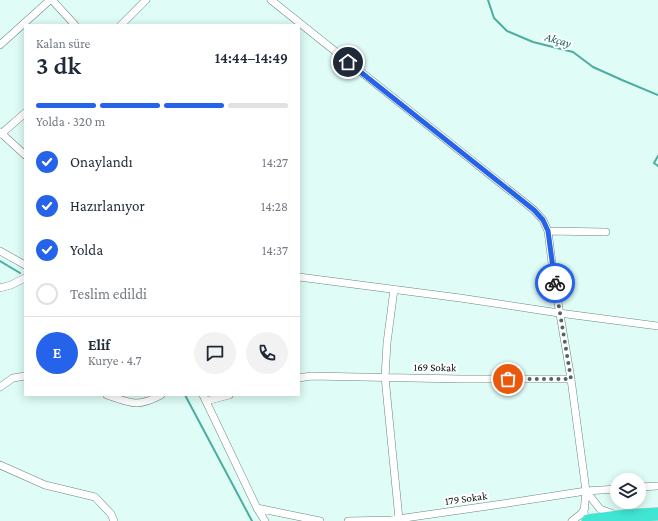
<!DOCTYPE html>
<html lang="tr">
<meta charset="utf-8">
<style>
body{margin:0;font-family:"Crimson Pro",serif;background:#f2f2f3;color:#1f2937;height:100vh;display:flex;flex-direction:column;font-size:15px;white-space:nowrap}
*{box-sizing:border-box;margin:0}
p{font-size:13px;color:#747a83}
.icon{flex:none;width:22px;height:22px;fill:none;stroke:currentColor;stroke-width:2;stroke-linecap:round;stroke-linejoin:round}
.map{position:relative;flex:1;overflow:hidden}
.sheet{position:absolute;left:24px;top:24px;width:276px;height:372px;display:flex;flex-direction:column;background:#fff;border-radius:0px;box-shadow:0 2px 10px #0003}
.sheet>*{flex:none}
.buttons{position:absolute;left:610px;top:473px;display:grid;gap:8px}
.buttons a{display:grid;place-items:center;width:36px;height:36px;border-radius:50%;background:#fff;box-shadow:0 2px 10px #0003;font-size:20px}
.pin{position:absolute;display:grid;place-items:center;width:34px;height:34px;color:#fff;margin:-17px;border:2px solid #fff;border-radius:50%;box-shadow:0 1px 4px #0007}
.courier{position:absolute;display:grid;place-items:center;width:40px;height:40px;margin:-20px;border:3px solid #2563eb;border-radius:50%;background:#fff;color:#222;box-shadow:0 1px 5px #0007}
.overview em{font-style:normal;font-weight:600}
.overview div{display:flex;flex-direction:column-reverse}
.overview{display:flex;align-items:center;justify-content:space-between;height:68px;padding:0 12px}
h1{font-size:26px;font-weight:600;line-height:30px}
.bar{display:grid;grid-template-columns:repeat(4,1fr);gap:6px 4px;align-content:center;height:48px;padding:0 12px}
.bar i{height:5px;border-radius:3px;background:#e0e1e3}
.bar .active{background:#2563eb}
.bar p{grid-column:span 4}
.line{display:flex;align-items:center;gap:10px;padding:0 12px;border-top:1px solid #e0e1e3}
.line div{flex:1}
.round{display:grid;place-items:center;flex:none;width:42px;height:42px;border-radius:21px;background:#f2f2f3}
ol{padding:0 12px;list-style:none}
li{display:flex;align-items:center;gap:12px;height:44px}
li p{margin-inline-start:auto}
li .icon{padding:4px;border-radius:50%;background:#2563eb;color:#fff;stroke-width:4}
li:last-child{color:#747a83}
li i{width:22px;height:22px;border:2px solid #e0e1e3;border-radius:50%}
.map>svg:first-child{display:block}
</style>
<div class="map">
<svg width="658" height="521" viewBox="0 0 658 521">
<rect width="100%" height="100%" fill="#dffcf7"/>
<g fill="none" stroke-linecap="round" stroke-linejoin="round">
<!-- stream -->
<path stroke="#4cada1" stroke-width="2" d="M488,0L494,18L507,31L533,42L573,52L593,67L622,80L658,95
M658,156L654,163L658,166
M0,261L20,273
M185,395L252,521"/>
<!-- street casing -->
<g stroke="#6c8682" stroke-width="8">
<path id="street" d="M52,0L75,25
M271,0L534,210L543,220L548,231L554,279L571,379L586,491L584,512L586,521
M121,25L146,0
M0,45L50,0
M0,132L25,155
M1,134L25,113
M548,231L606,232
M0,251L25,265
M299,277L460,298L559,313L658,326
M0,288L11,285L25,278
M394,289L387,343L385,377L399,519
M299,378L311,376L461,379H571
M0,387L13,378L25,376
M107,395C131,403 137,408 161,395
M203,395L257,508L265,521
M206,401L229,395
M0,465L45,485L95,497L111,514L114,521
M639,487L658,486
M586,491L600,509L616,515
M257,508L320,521
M348,521L391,520L495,505L586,491L617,489
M572,521L581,514L585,508"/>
</g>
<!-- highway casing -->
<g stroke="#dcdede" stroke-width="14">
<path id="highway" d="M588,521L626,516L658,514"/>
</g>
<!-- street -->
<use href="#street" stroke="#fff" stroke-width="7"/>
<!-- highway -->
<use href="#highway" stroke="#40e5d3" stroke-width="13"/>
</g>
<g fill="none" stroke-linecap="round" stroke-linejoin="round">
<!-- done -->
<path stroke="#536461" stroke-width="4" stroke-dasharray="0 7.2" d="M508,379H571L555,283"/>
<!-- route -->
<path stroke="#2563eb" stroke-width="5" d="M348,62L534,210L543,220L548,231L555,283"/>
</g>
<g text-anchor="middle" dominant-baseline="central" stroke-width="4" stroke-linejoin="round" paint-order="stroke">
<!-- street labels -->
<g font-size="11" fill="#081210" stroke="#fff">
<text transform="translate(435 367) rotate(1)">169 Sokak</text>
<text transform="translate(466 498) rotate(-8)">179 Sokak</text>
</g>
<!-- water labels -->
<g font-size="12" font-style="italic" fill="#16655c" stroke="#fff">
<text transform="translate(558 40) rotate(16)">Akçay</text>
</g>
</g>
</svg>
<div class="buttons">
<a><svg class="icon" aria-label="layers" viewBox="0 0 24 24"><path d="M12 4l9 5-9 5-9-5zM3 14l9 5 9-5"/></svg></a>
</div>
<div class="pin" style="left:508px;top:379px;background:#ea580c"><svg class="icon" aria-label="bag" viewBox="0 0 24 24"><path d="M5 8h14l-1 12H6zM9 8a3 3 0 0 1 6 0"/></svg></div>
<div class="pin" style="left:348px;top:62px;background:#1f2937"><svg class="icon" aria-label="home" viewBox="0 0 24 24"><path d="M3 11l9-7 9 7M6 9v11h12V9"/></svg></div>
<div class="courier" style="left:555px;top:283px"><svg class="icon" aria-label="bike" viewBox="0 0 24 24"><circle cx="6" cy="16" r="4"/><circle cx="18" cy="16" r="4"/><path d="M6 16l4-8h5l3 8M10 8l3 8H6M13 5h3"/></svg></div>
<section class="sheet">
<div class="overview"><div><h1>3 dk</h1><p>Kalan süre</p></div><em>14:44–14:49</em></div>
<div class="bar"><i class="active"></i><i class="active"></i><i class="active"></i><i></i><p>Yolda · 320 m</p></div>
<ol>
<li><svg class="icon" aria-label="check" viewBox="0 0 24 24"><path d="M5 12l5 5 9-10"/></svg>Onaylandı<p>14:27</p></li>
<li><svg class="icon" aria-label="check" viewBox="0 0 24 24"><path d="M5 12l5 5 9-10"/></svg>Hazırlanıyor<p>14:28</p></li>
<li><svg class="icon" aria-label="check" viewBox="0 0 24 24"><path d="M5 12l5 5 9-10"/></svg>Yolda<p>14:37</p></li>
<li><i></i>Teslim edildi</li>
</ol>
<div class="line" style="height:72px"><b class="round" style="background:#2563eb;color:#fff">E</b><div><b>Elif</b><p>Kurye · 4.7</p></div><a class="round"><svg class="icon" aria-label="chat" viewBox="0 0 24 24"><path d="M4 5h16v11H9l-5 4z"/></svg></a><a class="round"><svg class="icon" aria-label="phone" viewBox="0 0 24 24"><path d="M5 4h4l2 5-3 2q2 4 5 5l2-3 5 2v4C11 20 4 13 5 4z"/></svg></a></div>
</section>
</div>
